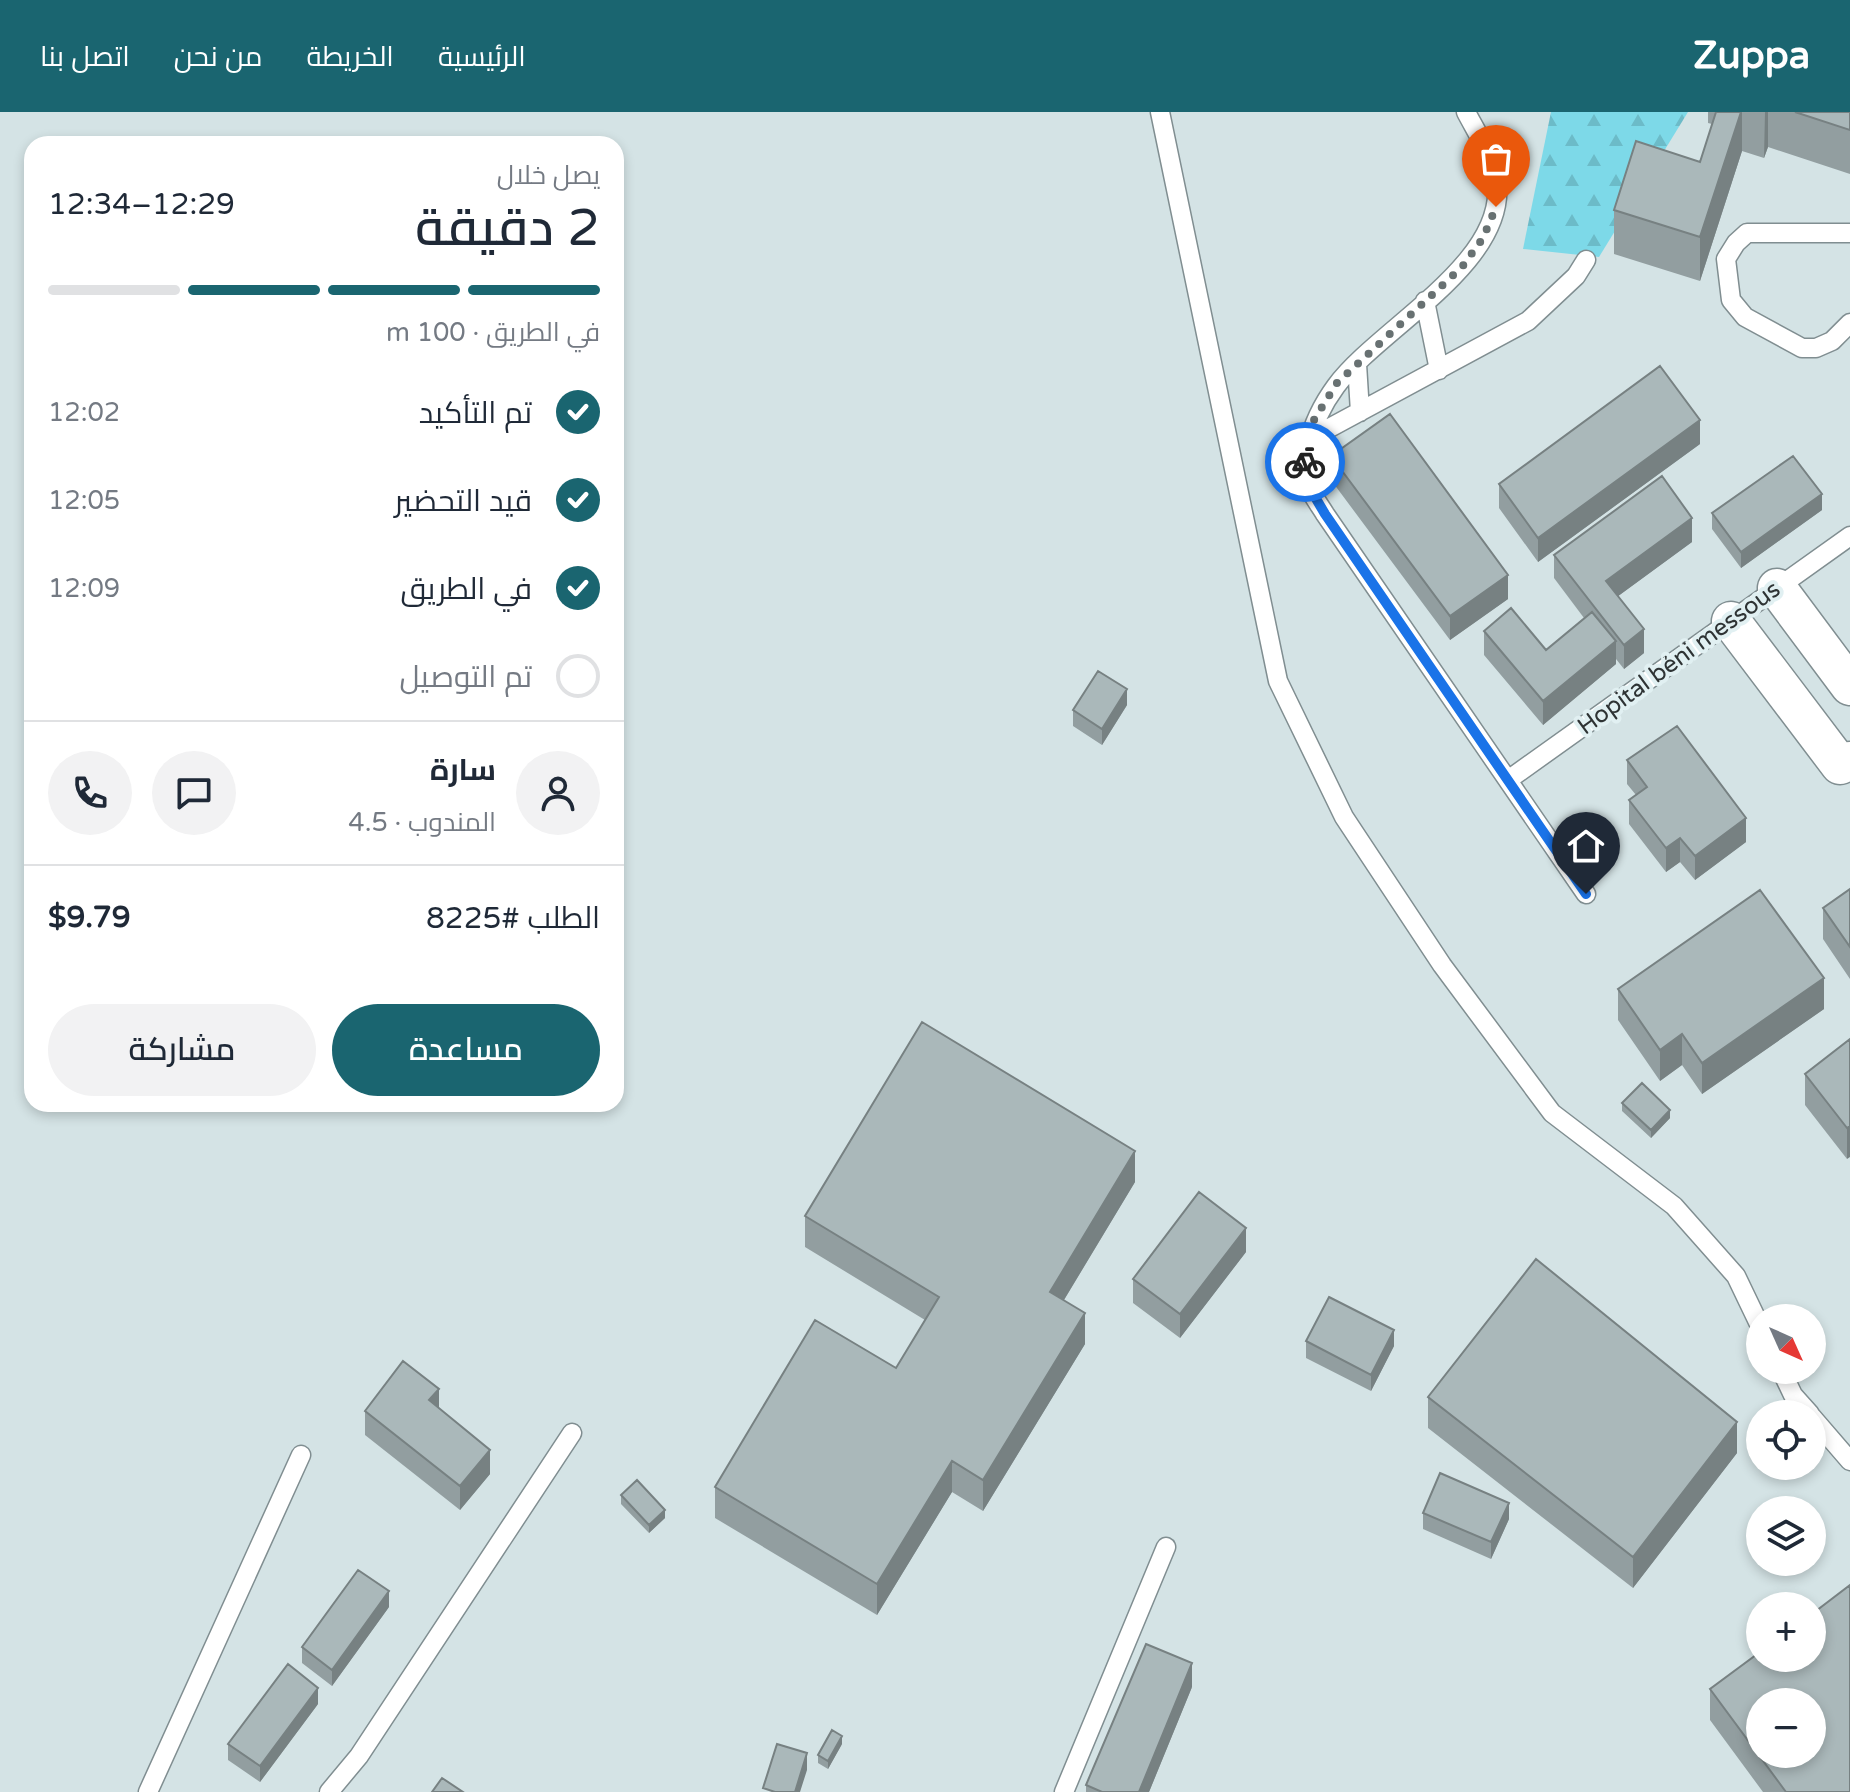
<!DOCTYPE html>
<html lang="ar">
<meta charset="utf-8">
<style>
body{margin:0;font-family:"Varela Round",Cairo,sans-serif;background:#f2f2f3;color:#1f2937;direction:rtl;height:100vh;display:flex;flex-direction:column;font-size:30px;white-space:nowrap}
*{box-sizing:border-box;margin:0}
p{font-size:26px;color:#747a83}
.icon{flex:none;width:44px;height:44px;fill:none;stroke:currentColor;stroke-width:2;stroke-linecap:round;stroke-linejoin:round}
.map{position:relative;flex:1;overflow:hidden;direction:ltr}
.drawer{position:absolute;left:24px;top:24px;width:600px;height:976px;display:flex;flex-direction:column;background:#fff;border-radius:24px;box-shadow:0 4px 12px #0003;direction:rtl}
.drawer>*{flex:none}
.needle{width:52px;rotate:135deg}
.fabs{position:absolute;left:1746px;top:1192px;display:grid;gap:16px}
.fabs a{display:grid;place-items:center;width:80px;height:80px;border-radius:50%;background:#fff;box-shadow:0 4px 12px #0003;font-size:40px}
.pin{position:absolute;display:grid;place-items:center;width:68px;height:68px;color:#fff;margin:-82px -34px;border-radius:50% 50% 50% 0;rotate:-45deg;box-shadow:0 0 8px #0007}
.pin .icon{rotate:45deg}
.courier{position:absolute;display:grid;place-items:center;width:80px;height:80px;margin:-40px;border:6px solid #1a73e8;border-radius:50%;background:#fff;color:#222;box-shadow:0 2px 10px #0007}
.head em{font-style:normal;font-weight:600}
.head div{display:flex;flex-direction:column-reverse}
.head{display:flex;align-items:center;justify-content:space-between;height:136px;padding:0 24px}
h1{font-size:52px;font-weight:600;line-height:60px}
.bar{display:grid;grid-template-columns:repeat(4,1fr);gap:12px 8px;align-content:center;height:96px;padding:0 24px}
.bar i{height:10px;border-radius:6px;background:#e0e1e3}
.bar .selected{background:#1a6570}
.bar p{grid-column:span 4}
.line{display:flex;align-items:center;gap:20px;padding:0 24px;border-top:2px solid #e0e1e3}
.line div{flex:1}
.round{display:grid;place-items:center;flex:none;width:84px;height:84px;border-radius:42px;background:#f2f2f3}
ol{padding:0 24px;list-style:none}
li{display:flex;align-items:center;gap:24px;height:88px}
li p{margin-inline-start:auto}
li .icon{padding:8px;border-radius:50%;background:#1a6570;color:#fff;stroke-width:4}
li:last-child{color:#747a83}
li i{width:44px;height:44px;border:4px solid #e0e1e3;border-radius:50%}
.primary-button{display:flex;gap:16px;margin-top:auto;padding:16px 24px}
.primary-button a{flex:1;height:92px;border-radius:48px;background:#1a6570;color:#fff;font-size:32px;font-weight:600;line-height:92px;text-align:center}
.primary-button a+a{background:#f2f2f3;color:#1f2937}
header{display:flex;align-items:center;gap:48px;box-sizing:border-box;height:112px;padding:0 40px;background:#1a6570;color:#fff}
header strong{font-size:38px}
nav{display:flex;gap:44px;margin-inline-start:auto;font-size:28px}
.map>svg:first-child{display:block}
</style>
<header>
<strong>Zuppa</strong>
<nav><a>الرئيسية</a><a>الخريطة</a><a>من نحن</a><a>اتصل بنا</a></nav>
</header>
<div class="map">
<svg width="1850" height="1680" viewBox="0 0 1850 1680">
<defs>
<pattern id="forest-firs" width="22" height="20" patternUnits="userSpaceOnUse" patternTransform="scale(2)"><rect width="22" height="20" fill="#7dd9e8"/><path d="M5 1l3.5 6h-7zM16 11l3.5 6h-7z" fill="#6cbbc8"/></pattern>
</defs>
<rect width="100%" height="100%" fill="#d4e3e5"/>
<!-- forest -->
<path fill="url(#forest-firs)" d="M1551,0H1688L1599,145L1523,137Z"/>
<g fill="none" stroke-linecap="round" stroke-linejoin="round">
<!-- lane casing -->
<g stroke="#808e91" stroke-width="21">
<path id="lane" d="M1160,0L1278,569L1344,705L1442,853L1552,1001L1674,1094L1736,1164L1760,1214
M1466,0C1478,23 1494,47 1497,73C1504,153 1378,217 1336,274C1322,293 1313,311 1308,334C1305,347 1304,357 1307,370C1310,381 1319,392 1325,402L1586,782
M1850,121H1747L1736,131L1726,147L1731,188L1745,205L1802,236H1816L1832,229L1850,211
M1425,189L1439,258
M1357,252L1360,300
M1309,327L1528,209L1576,164L1586,148
M1508,668L1850,424
M1781,1258L1793,1283L1810,1302
M1812,1305L1850,1349
M148,1680L301,1343
M329,1680L359,1644L572,1321
M1064,1680L1166,1435"/>
</g>
<!-- street casing -->
<g stroke="#808e91" stroke-width="41">
<path id="street" d="M1777,476L1850,574
M1731,509L1840,653L1850,649"/>
</g>
<!-- lane -->
<use href="#lane" stroke="#fff" stroke-width="18"/>
<!-- street -->
<use href="#street" stroke="#fff" stroke-width="38"/>
</g>
<!-- wall -->
<path fill="#929ea0" d="M1708,0H1850V62L1768,35L1764,46L1742,39L1700,169L1614,142V98L1700,50L1712,12L1708,11Z
M1700,332L1538,450L1499,396V372Z
M1331,344L1508,487L1450,528L1331,368Z
M1822,398L1741,456L1712,417V401Z
M1692,430L1618,484L1644,541L1624,557L1616,547V552L1543,613L1484,543V519L1546,538L1584,506L1554,466V443Z
M1127,593L1102,633L1073,614V598Z
M1627,648L1746,730L1695,768L1680,750L1666,760L1629,712V688L1636,683L1627,672Z
M1850,777V867L1823,827V796Z
M1618,877L1824,897L1702,982L1682,953L1660,969L1618,908Z
M1850,927L1847,1047L1805,993V962Z
M1622,991L1670,1006L1651,1026L1622,999Z
M1135,1070L1064,1188L1085,1232L983,1399L952,1380L877,1503L715,1406V1375L896,1256L925,1208L805,1135V1104Z
M1246,1140L1180,1226L1133,1191V1167Z
M1306,1229L1394,1234L1371,1279L1306,1246Z
M1428,1285L1737,1341L1633,1476L1428,1316Z
M439,1297L490,1362L460,1398L365,1323V1299Z
M621,1383L665,1406L649,1421L621,1392Z
M1423,1401L1509,1407L1491,1447L1423,1417Z
M389,1495L332,1574L302,1551V1535Z
M1192,1575L1149,1680H1086V1673Z
M1710,1577L1850,1680H1763L1710,1608Z
M318,1592L260,1670L228,1648V1632Z
M842,1632L828,1657L818,1651V1643Z"/>
<!-- shaded-wall -->
<path fill="#778182" d="M1741,0H1742V39L1700,169V125Z
M1765,0H1768V35L1764,46Z
M1700,308V332L1538,450V426Z
M1822,382V398L1741,456V440Z
M1692,406V430L1606,493V469Z
M1508,463V487L1450,528V504Z
M1644,517V541L1624,557V533Z
M1616,529V552L1543,613V589Z
M1127,577V593L1102,633V617Z
M1746,706V730L1695,768V744Z
M1680,726V750L1666,760V736Z
M1824,866V897L1702,982V951Z
M1682,922V953L1660,969V938Z
M1670,998V1006L1651,1026V1018Z
M1850,1014V1045L1847,1047V1016Z
M1135,1039V1070L1050,1211V1180Z
M1246,1116V1140L1180,1226V1202Z
M1085,1201V1232L983,1399V1368Z
M1394,1218V1234L1371,1279V1263Z
M439,1277V1300L429,1288Z
M1737,1310V1341L1633,1476V1445Z
M490,1338V1362L460,1398V1374Z
M952,1349V1380L877,1503V1472Z
M1509,1391V1407L1491,1447V1430Z
M665,1398V1406L649,1421V1413Z
M389,1479V1495L332,1574V1558Z
M1192,1551V1575L1149,1680H1139Z
M318,1576V1592L260,1670V1654Z
M842,1624V1632L828,1657V1649Z
M807,1641V1658L800,1680H795Z"/>
<!-- building -->
<path fill="#aab8ba" stroke="#778182" stroke-width="2" fill-rule="evenodd" d="M1716,0H1741L1700,125L1614,98L1636,29L1700,50Z
M1795,0H1850V18Z
M1660,254L1700,308L1538,426L1499,372Z
M1390,302L1508,463L1450,504L1331,344Z
M1793,344L1822,382L1741,440L1712,401Z
M1662,364L1692,406L1606,469L1644,517L1624,533L1554,443Z
M1511,496L1546,538L1592,500L1616,529L1543,589L1484,519Z
M1098,559L1127,577L1102,617L1073,598Z
M1677,614L1746,706L1695,744L1680,726L1666,736L1629,688L1647,675L1627,648Z
M1850,777V835L1823,796Z
M1760,778L1824,866L1702,951L1682,922L1660,938L1618,877Z
M922,910L1135,1039L1050,1180L1085,1201L983,1368L952,1349L877,1472L715,1375L815,1208L896,1256L939,1185L805,1104Z
M1850,927V1014L1847,1016L1805,962Z
M1642,971L1670,998L1651,1018L1622,991Z
M1199,1080L1246,1116L1180,1202L1133,1167Z
M1536,1147L1737,1310L1633,1445L1428,1285Z
M1329,1185L1394,1218L1371,1263L1306,1229Z
M403,1249L439,1277L429,1288L490,1338L460,1374L365,1299Z
M1440,1361L1509,1391L1491,1430L1423,1401Z
M637,1368L665,1398L649,1413L621,1383Z
M358,1458L389,1479L332,1558L302,1535Z
M1850,1473V1680H1786L1710,1577L1760,1540V1546H1812V1502ZM1760,1590H1812V1642H1760Z
M1146,1532L1192,1551L1139,1680H1102L1086,1673Z
M288,1552L318,1576L260,1654L228,1632Z
M832,1618L842,1624L828,1649L818,1643Z
M777,1632L807,1641L795,1680H775L763,1676Z
M442,1666L463,1680H432Z"/>
<g fill="none" stroke-linecap="round" stroke-linejoin="round">
<!-- done -->
<path stroke="#687172" stroke-width="8" stroke-dasharray="0 14.4" d="M1305,350L1314,308L1337,271L1462,155L1483,126L1496,95"/>
<!-- route -->
<path stroke="#1a73e8" stroke-width="10" d="M1305,350L1308,373L1325,402L1586,782"/>
</g>
<g text-anchor="middle" dominant-baseline="central" stroke-width="8" stroke-linejoin="round" paint-order="stroke">
<!-- street labels -->
<g font-size="24" fill="#2e3334" stroke="#e1f0f2">
<text transform="translate(1679 546) rotate(-36)">Hopital béni messous</text>
</g>
</g>
</svg>
<div class="fabs">
<a><svg class="needle" viewBox="-14 -14 28 28"><path d="M0-13l5 13h-10z" fill="#e53935"/><path d="M0 13l5-13h-10z" fill="#747a83"/></svg></a>
<a><svg class="icon" aria-label="locate" viewBox="0 0 24 24"><circle cx="12" cy="12" r="6"/><path d="M12 2v4M12 18v4M2 12h4M18 12h4"/></svg></a>
<a><svg class="icon" aria-label="layers" viewBox="0 0 24 24"><path d="M12 4l9 5-9 5-9-5zM3 14l9 5 9-5"/></svg></a>
<a>+</a>
<a>−</a>
</div>
<div class="pin" style="left:1496px;top:95px;background:#ea580c"><svg class="icon" aria-label="bag" viewBox="0 0 24 24"><path d="M5 8h14l-1 12H6zM9 8a3 3 0 0 1 6 0"/></svg></div>
<div class="pin" style="left:1586px;top:782px;background:#1f2937"><svg class="icon" aria-label="home" viewBox="0 0 24 24"><path d="M3 11l9-7 9 7M6 9v11h12V9"/></svg></div>
<div class="courier" style="left:1305px;top:350px"><svg class="icon" aria-label="bike" viewBox="0 0 24 24"><circle cx="6" cy="16" r="4"/><circle cx="18" cy="16" r="4"/><path d="M6 16l4-8h5l3 8M10 8l3 8H6M13 5h3"/></svg></div>
<section class="drawer">
<div class="head"><div><h1>2 دقيقة</h1><p>يصل خلال</p></div><em>12:29–12:34</em></div>
<div class="bar"><i class="selected"></i><i class="selected"></i><i class="selected"></i><i></i><p>في الطريق · 100 m</p></div>
<ol>
<li><svg class="icon" aria-label="check" viewBox="0 0 24 24"><path d="M5 12l5 5 9-10"/></svg>تم التأكيد<p>12:02</p></li>
<li><svg class="icon" aria-label="check" viewBox="0 0 24 24"><path d="M5 12l5 5 9-10"/></svg>قيد التحضير<p>12:05</p></li>
<li><svg class="icon" aria-label="check" viewBox="0 0 24 24"><path d="M5 12l5 5 9-10"/></svg>في الطريق<p>12:09</p></li>
<li><i></i>تم التوصيل</li>
</ol>
<div class="line" style="height:144px"><a class="round"><svg class="icon" aria-label="person" viewBox="0 0 24 24"><circle cx="12" cy="8" r="4"/><path d="M4 21q1-7 8-7t8 7"/></svg></a><div><b>سارة</b><p>المندوب · 4.5</p></div><a class="round"><svg class="icon" aria-label="chat" viewBox="0 0 24 24"><path d="M4 5h16v11H9l-5 4z"/></svg></a><a class="round"><svg class="icon" aria-label="phone" viewBox="0 0 24 24"><path d="M5 4h4l2 5-3 2q2 4 5 5l2-3 5 2v4C11 20 4 13 5 4z"/></svg></a></div>
<div class="line" style="height:104px"><div>الطلب #8225</div><b>$9.79</b></div>
<div class="primary-button"><a>مساعدة</a><a>مشاركة</a></div>
</section>
</div>
